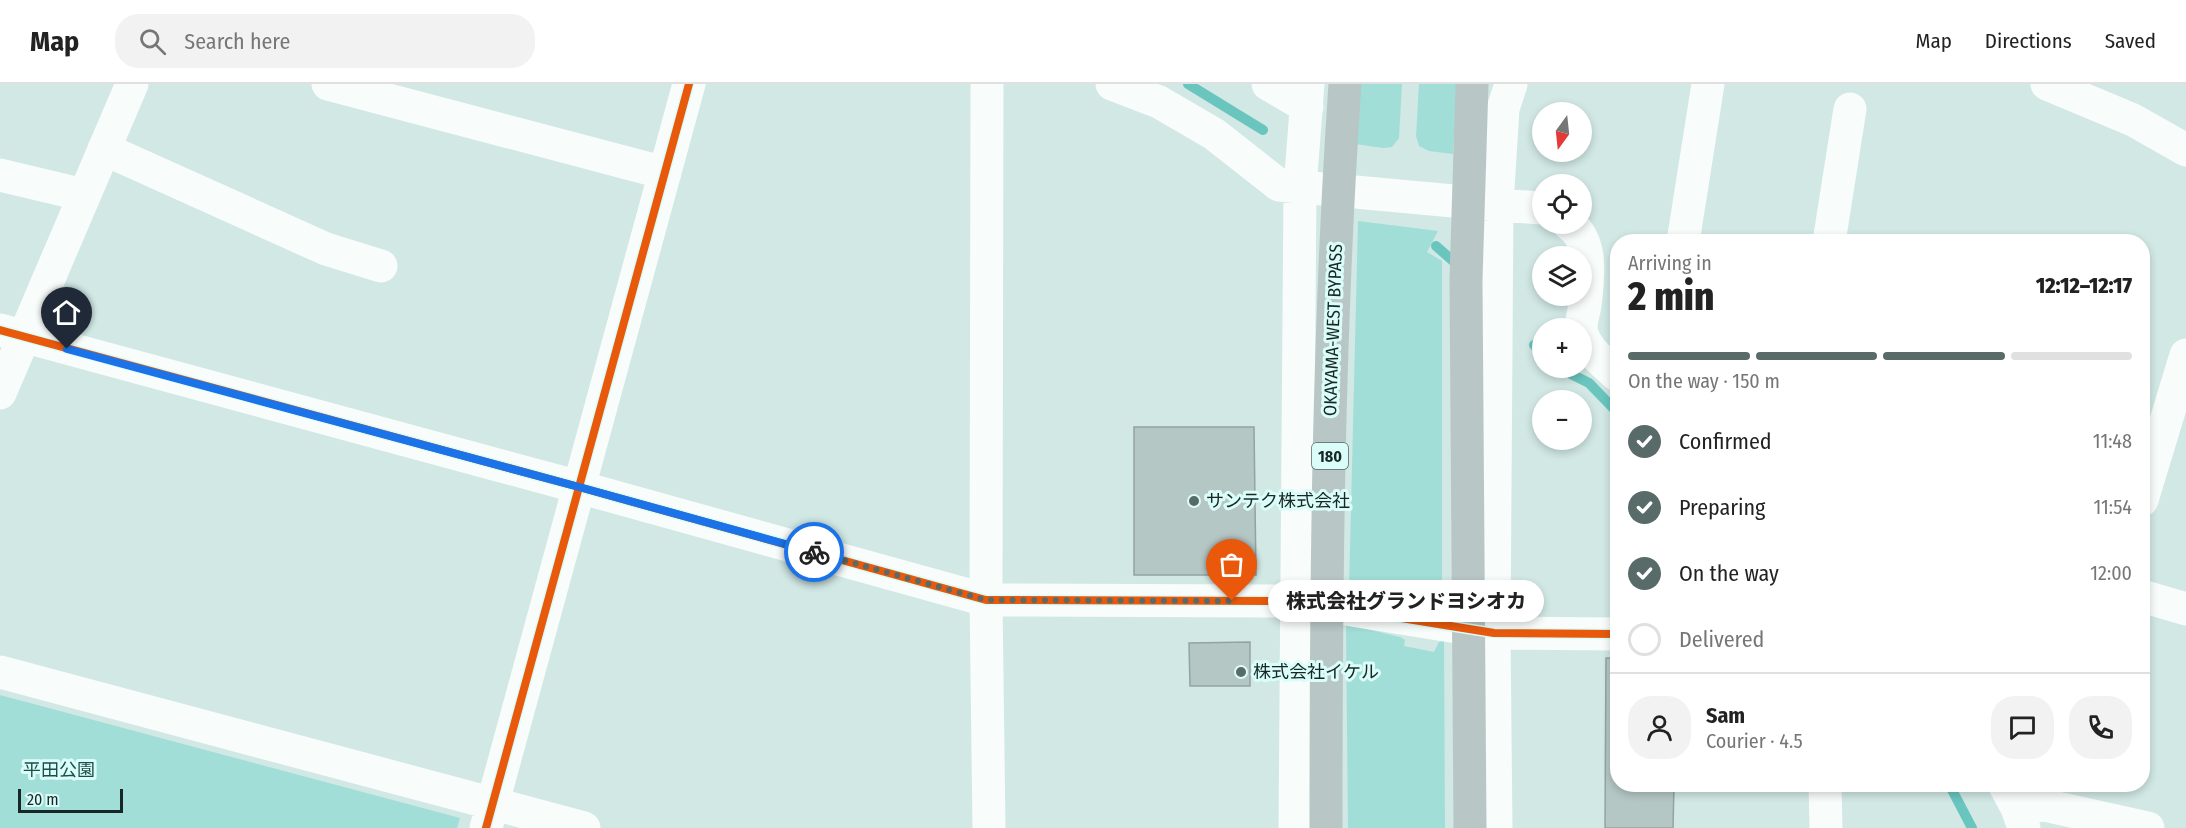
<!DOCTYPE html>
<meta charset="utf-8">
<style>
body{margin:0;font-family:"Fira Sans Condensed","Noto Sans JP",sans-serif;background:#f2f2f2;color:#222;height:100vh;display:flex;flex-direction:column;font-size:22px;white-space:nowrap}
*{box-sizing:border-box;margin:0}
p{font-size:20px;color:#767676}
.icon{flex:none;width:33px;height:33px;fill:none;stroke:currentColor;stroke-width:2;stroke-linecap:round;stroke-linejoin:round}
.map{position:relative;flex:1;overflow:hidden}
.drawer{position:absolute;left:1610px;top:150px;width:540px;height:558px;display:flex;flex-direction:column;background:#fff;border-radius:24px;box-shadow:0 3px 9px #0003}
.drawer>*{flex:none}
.needle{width:39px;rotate:195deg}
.fabs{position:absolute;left:1532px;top:18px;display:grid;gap:12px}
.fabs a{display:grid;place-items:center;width:60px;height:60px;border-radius:50%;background:#fff;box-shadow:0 3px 9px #0003;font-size:30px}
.scale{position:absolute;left:18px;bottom:15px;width:105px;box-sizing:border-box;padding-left:6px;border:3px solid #172726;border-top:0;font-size:16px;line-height:21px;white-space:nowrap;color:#172726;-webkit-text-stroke:4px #dbfdf9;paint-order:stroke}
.pin{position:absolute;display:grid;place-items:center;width:51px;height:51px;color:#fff;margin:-62px -26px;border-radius:50% 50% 50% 0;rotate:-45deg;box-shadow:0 0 6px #0007}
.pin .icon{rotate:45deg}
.courier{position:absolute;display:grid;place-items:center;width:60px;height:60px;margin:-30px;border:4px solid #1a73e8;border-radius:50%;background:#fff;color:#222;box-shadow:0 2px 8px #0007}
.bubble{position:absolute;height:42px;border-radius:21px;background:#fff;box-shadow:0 3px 9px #0003;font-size:20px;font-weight:800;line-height:42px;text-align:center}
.overview em{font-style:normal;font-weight:800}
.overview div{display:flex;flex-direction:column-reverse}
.overview{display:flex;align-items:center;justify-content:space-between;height:102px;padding:0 18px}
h1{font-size:39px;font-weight:800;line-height:45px}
.bar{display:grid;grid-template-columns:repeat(4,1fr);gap:9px 6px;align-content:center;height:72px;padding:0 18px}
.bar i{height:8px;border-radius:4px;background:#e0e0e0}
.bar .on{background:#586b69}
.bar p{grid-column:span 4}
.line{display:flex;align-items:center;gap:15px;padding:0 18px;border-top:2px solid #e0e0e0}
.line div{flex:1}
.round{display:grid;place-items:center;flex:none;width:63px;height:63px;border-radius:24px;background:#f2f2f2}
ol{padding:0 18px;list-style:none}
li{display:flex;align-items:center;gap:18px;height:66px}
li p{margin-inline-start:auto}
li .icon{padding:6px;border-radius:50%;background:#586b69;color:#fff;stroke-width:4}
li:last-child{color:#767676}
li i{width:33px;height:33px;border:3px solid #e0e0e0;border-radius:50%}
header{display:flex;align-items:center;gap:36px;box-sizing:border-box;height:84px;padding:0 30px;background:#fff;border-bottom:2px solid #e0e0e0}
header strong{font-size:28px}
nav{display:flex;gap:33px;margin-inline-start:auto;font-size:21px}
.search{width:420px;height:54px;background:#f2f2f2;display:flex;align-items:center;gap:15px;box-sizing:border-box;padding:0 21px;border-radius:24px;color:#767676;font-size:22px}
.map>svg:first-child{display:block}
</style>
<header>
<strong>Map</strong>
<div class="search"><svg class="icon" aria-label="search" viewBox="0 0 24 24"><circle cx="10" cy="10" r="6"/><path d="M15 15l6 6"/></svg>Search here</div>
<nav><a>Map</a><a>Directions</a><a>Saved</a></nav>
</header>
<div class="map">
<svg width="2186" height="744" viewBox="0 0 2186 744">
<rect width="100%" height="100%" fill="#d1e8e5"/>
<!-- green -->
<path fill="#a1ded8" d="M1359,0H1402L1399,54L1392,63L1383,64L1355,60Z
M1419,0H1457L1453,70L1429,67L1419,62L1416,52Z
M1358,137L1438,147L1427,168L1442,177V521L1349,506Z
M1346,540L1400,553L1405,556L1404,562L1434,568L1439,558L1444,557L1445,744H1348Z
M0,611L460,734L457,744H0Z"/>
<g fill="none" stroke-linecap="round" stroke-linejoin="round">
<!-- stream -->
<path stroke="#69c5be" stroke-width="10" d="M1188,0L1263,46
M1436,162L1460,183
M1534,261L1542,268
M1559,284L1589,299L1617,328
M1949,700L1972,744"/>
</g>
<!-- building -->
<path fill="#b5c7c5" stroke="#92a4a2" stroke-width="1.5" d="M1134,343H1254L1256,491H1134Z
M1250,558V602H1190L1189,559Z
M1606,574H1617V700H1674L1673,744H1605Z"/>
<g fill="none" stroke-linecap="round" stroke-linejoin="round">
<!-- minor -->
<path stroke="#f8fcfb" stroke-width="33" d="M328,0L665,89
M987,0L986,516L989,744
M1112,0L1159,18L1214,50L1279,101L1497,121L1542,124
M1268,0L1307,23
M2047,0L2133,36L2186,66
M104,65L326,165L381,182
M0,91L84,111
M1569,140C1594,157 1588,195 1585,221C1584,228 1581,237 1581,244C1583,264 1604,279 1617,291
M1683,158L1708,0
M1829,158L1850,25
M0,246L579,403L986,516L1296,517L1494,549L1617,550
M2142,416L2186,271
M2142,512L2186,525
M0,588L584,744
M1825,700L1826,744
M2004,700L2017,724L2024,744
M2017,724L2044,721L2148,744
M486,744L689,0
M1295,744L1300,104L1308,0
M1496,744L1494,549L1497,121L1503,25L1511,0"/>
<!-- secondary -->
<path stroke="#f8fcfb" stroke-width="33" d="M0,309L132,0"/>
<!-- trunk -->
<path stroke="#b8c7c6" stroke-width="33" d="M1326,744C1326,496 1328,248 1345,0
M1470,744L1466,196L1472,0"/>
<!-- cycleway casing -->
<g stroke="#dbfdf9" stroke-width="11">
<path id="cycleway" d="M0,246L579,403L986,516L1296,517L1494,549L1617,550
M486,744L689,0"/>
</g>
<!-- cycleway -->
<use href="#cycleway" stroke="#e8590c" stroke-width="8"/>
</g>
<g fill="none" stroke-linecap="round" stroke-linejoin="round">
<!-- done -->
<path stroke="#586b69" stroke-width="6" stroke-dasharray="0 10.8" d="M814,468L986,516L1232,517"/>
<!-- route -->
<path stroke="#1a73e8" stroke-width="8" d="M67,265L579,403L814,468"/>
</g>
<!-- markers -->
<g fill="#586b69" stroke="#dbfdf9" stroke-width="2">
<circle cx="1194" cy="417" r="6"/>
<circle cx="1241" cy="588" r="6"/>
</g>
<g text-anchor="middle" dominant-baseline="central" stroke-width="6" stroke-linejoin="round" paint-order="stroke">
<!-- shield labels -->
<rect fill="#dbfdf9" stroke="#526765" stroke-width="1.5" x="1312" y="359" width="36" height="26" rx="4.5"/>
<g font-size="16" font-weight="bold" fill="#172726">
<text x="1330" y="372">180</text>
</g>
<!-- street labels -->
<g font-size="18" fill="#172726" stroke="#dbfdf9">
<text transform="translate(1333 246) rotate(-88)">OKAYAMA-WEST BYPASS</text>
</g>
<!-- poi labels -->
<g font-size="18" fill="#172726" stroke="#dbfdf9" text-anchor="start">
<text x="1206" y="417">サンテク株式会社</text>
<text x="1253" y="588">株式会社イケル</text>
</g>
<!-- park labels -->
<g font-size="18" fill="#1b4e4a" stroke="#dbfdf9">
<text x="59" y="686">平田公園</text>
</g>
</g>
</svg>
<div class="fabs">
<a><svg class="needle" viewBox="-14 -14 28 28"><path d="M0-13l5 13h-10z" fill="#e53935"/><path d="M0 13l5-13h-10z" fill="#767676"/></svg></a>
<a><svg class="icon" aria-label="locate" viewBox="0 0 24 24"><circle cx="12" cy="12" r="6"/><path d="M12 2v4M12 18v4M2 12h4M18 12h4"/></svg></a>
<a><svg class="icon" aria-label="layers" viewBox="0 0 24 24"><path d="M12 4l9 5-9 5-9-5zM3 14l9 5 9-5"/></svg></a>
<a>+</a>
<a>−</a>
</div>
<div class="scale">20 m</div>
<div class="pin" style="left:1232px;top:517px;background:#ea580c"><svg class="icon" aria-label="bag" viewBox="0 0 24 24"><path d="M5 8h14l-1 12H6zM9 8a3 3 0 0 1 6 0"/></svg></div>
<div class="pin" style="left:67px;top:265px;background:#1f2937"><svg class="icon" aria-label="home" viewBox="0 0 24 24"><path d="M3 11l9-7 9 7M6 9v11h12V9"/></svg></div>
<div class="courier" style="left:814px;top:468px"><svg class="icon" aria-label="bike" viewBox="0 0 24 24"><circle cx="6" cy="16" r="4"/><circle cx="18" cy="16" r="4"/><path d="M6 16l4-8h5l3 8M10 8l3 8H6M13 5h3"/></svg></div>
<div class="bubble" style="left:1268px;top:496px;width:276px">株式会社グランドヨシオカ</div>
<section class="drawer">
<div class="overview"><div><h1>2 min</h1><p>Arriving in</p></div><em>12:12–12:17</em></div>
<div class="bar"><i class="on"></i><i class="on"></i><i class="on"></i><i></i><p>On the way · 150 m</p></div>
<ol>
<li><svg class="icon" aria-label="check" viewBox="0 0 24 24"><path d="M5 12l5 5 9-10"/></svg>Confirmed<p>11:48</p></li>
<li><svg class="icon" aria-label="check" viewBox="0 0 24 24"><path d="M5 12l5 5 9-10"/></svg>Preparing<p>11:54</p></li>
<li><svg class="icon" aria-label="check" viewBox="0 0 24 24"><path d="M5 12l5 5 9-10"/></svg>On the way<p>12:00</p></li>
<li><i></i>Delivered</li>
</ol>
<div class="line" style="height:108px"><a class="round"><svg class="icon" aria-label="person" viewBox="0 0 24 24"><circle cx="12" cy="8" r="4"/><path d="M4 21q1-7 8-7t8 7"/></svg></a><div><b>Sam</b><p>Courier · 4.5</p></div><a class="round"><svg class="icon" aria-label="chat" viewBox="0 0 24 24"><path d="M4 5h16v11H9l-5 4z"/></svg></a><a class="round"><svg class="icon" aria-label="phone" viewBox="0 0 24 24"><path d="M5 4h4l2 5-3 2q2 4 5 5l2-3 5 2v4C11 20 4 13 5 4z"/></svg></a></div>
</section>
</div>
